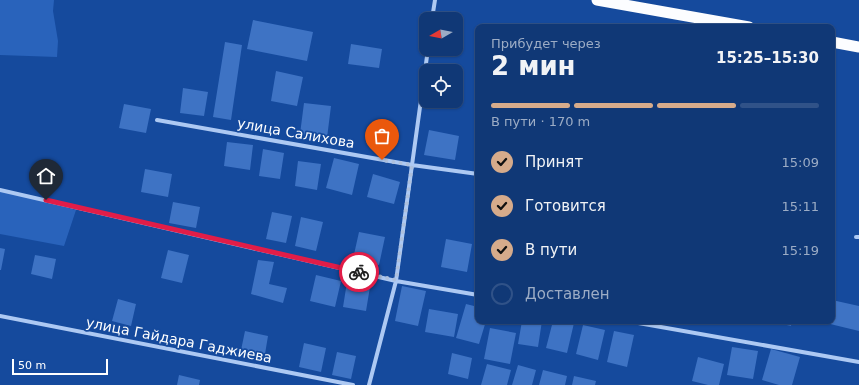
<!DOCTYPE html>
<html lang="ru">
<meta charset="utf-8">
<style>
body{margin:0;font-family:"DejaVu Sans",sans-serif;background:#193f7b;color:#f1f3f6;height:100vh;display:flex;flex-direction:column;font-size:15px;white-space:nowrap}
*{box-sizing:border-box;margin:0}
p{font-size:13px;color:#9cacc5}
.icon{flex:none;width:22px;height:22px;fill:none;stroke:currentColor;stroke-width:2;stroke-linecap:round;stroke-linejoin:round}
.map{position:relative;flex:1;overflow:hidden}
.drawer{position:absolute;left:475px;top:24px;width:360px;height:300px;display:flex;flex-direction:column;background:#103876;border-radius:8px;box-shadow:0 1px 3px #0004,0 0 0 1px #305288}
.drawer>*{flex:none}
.needle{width:26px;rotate:261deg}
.tools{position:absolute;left:419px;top:12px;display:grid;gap:8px}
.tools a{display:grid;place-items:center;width:44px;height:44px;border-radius:8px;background:#103876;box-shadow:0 1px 3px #0004,0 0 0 1px #305288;font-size:20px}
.scale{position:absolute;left:12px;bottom:10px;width:96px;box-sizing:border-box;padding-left:4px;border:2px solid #fff;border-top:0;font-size:11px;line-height:14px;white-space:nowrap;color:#fff;-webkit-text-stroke:3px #154a9d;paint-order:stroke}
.pin{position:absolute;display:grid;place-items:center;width:34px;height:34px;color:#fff;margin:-41px -17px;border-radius:50% 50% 50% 0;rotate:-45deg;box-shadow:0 0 4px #0007}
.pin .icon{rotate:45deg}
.courier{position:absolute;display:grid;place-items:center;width:40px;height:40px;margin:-20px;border:3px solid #e11d48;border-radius:50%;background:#fff;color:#222;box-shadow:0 1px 5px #0007}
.head em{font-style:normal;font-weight:600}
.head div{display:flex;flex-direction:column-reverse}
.head{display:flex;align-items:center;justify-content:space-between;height:68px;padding:0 16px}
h1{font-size:26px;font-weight:600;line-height:30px}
.bar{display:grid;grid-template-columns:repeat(4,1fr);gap:6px 4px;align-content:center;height:48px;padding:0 16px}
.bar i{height:5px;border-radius:3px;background:#305288}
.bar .on{background:#d6ab8b}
.bar p{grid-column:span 4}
ol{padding:0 16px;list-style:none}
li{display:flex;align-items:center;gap:12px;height:44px}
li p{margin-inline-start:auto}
li .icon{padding:4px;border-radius:50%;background:#d6ab8b;color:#111;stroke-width:4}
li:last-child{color:#9cacc5}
li i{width:22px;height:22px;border:2px solid #305288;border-radius:50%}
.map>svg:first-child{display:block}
</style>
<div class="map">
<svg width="859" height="385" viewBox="0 0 859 385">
<rect width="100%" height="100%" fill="#154a9d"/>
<!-- green -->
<path fill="#2963bb" d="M0,0H54L53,11L58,41L57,57L0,55Z
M0,189L76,210L64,246L0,234Z"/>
<!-- building -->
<path fill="#3e73c4" d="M253,20L313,32L307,61L247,49Z
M225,42L242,45L231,120L213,117Z
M351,44L382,49L379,68L348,64Z
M276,71L303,77L297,106L271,101Z
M183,88L208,92L204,116L180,113Z
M304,103L331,106L327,138L300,134Z
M124,104L151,109L146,133L119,128Z
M429,130L459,136L455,160L424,155Z
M227,142L253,145L250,170L224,166Z
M263,149L284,153L280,179L259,176Z
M334,158L359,164L352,195L326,188Z
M298,161L321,164L317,190L295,186Z
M145,169L172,174L168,197L141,192Z
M373,174L400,182L394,204L367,197Z
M173,202L200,207L196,228L169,223Z
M272,212L292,216L286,243L266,239Z
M301,217L323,222L316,251L295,246Z
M359,232L385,237L379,265L353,259Z
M446,239L472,244L467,272L441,267Z
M0,248L5,249L1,270H0Z
M168,250L189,255L182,283L161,278Z
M35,255L56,259L52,279L31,274Z
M258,260L274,262L269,284L287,288L283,303L251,294Z
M316,275L341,281L335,307L310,301Z
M347,282L370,287L366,311L343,307Z
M402,286L426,291L418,326L395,321Z
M118,299L136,304L131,326L112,321Z
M832,300L859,306V331L826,323V321H832Z
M466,304L478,307V321H486L479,344L456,338Z
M429,309L458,314L454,337L425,332Z
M522,321H542L538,347L518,344Z
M553,321H565L574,323L567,353L546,348Z
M769,321H792L791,326Z
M583,325L605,330L598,360L576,354Z
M490,328L516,333L510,364L484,359Z
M245,331L268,336L264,360L240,355Z
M614,331L634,335L627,367L607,362Z
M304,343L326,348L321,372L299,367Z
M732,347L758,351L753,379L727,375Z
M771,349L800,357L792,385H779L762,380Z
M337,352L356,356L351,379L332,375Z
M452,353L472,358L468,379L448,374Z
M698,357L724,364L719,385H708L692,381Z
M487,364L511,370L507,385H481Z
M518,365L536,370L532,385H512Z
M543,370L567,376L565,385H539Z
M179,375L200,380L199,385H177Z
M574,376L596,381L595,385H572Z"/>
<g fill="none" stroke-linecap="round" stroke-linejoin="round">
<!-- minor -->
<path stroke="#adc9f3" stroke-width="4" d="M432,19L435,0
M157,120L412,165L478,174
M0,190L396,281L478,295
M856,237H859
M0,316L353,385
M627,321L859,362
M369,385L396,281L428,49"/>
<!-- trunk -->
<path stroke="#fcfdff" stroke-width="11" d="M597,0L749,27
M832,42L859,47"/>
</g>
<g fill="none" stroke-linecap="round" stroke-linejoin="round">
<!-- done -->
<path stroke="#adc0dd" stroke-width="4" stroke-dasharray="0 7.2" d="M359,272L396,280L412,165L382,160"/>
<!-- route -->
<path stroke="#e11d48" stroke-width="5" d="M46,200L359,272"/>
</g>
<g text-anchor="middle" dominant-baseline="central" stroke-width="3.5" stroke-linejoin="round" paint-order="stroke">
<!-- street labels -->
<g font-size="14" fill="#fff" stroke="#154a9d">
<text transform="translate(296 133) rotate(10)">улица Салихова</text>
<text transform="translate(179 340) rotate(11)">улица Гайдара Гаджиева</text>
</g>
</g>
</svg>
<div class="tools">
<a><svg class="needle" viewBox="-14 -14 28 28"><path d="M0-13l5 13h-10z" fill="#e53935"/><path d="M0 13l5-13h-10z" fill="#9cacc5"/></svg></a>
<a><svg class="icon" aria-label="locate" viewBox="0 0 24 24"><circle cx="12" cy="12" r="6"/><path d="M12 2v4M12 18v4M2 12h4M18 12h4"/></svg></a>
</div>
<div class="scale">50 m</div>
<div class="pin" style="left:382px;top:160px;background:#ea580c"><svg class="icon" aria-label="bag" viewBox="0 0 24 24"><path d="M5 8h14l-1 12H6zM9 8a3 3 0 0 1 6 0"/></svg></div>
<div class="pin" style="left:46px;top:200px;background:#1f2937"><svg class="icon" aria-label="home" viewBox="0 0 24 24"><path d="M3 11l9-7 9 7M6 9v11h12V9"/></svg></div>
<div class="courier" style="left:359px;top:272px"><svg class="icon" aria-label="bike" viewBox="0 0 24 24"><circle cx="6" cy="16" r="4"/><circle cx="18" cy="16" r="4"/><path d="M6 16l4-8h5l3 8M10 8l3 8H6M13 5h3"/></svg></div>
<section class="drawer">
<div class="head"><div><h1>2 мин</h1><p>Прибудет через</p></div><em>15:25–15:30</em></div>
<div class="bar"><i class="on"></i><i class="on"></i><i class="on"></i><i></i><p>В пути · 170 m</p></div>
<ol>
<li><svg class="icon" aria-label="check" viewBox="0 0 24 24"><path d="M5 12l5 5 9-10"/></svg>Принят<p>15:09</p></li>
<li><svg class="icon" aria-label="check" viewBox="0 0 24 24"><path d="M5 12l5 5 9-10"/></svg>Готовится<p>15:11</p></li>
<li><svg class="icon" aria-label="check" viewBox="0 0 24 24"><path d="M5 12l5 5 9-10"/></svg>В пути<p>15:19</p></li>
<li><i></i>Доставлен</li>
</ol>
</section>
</div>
